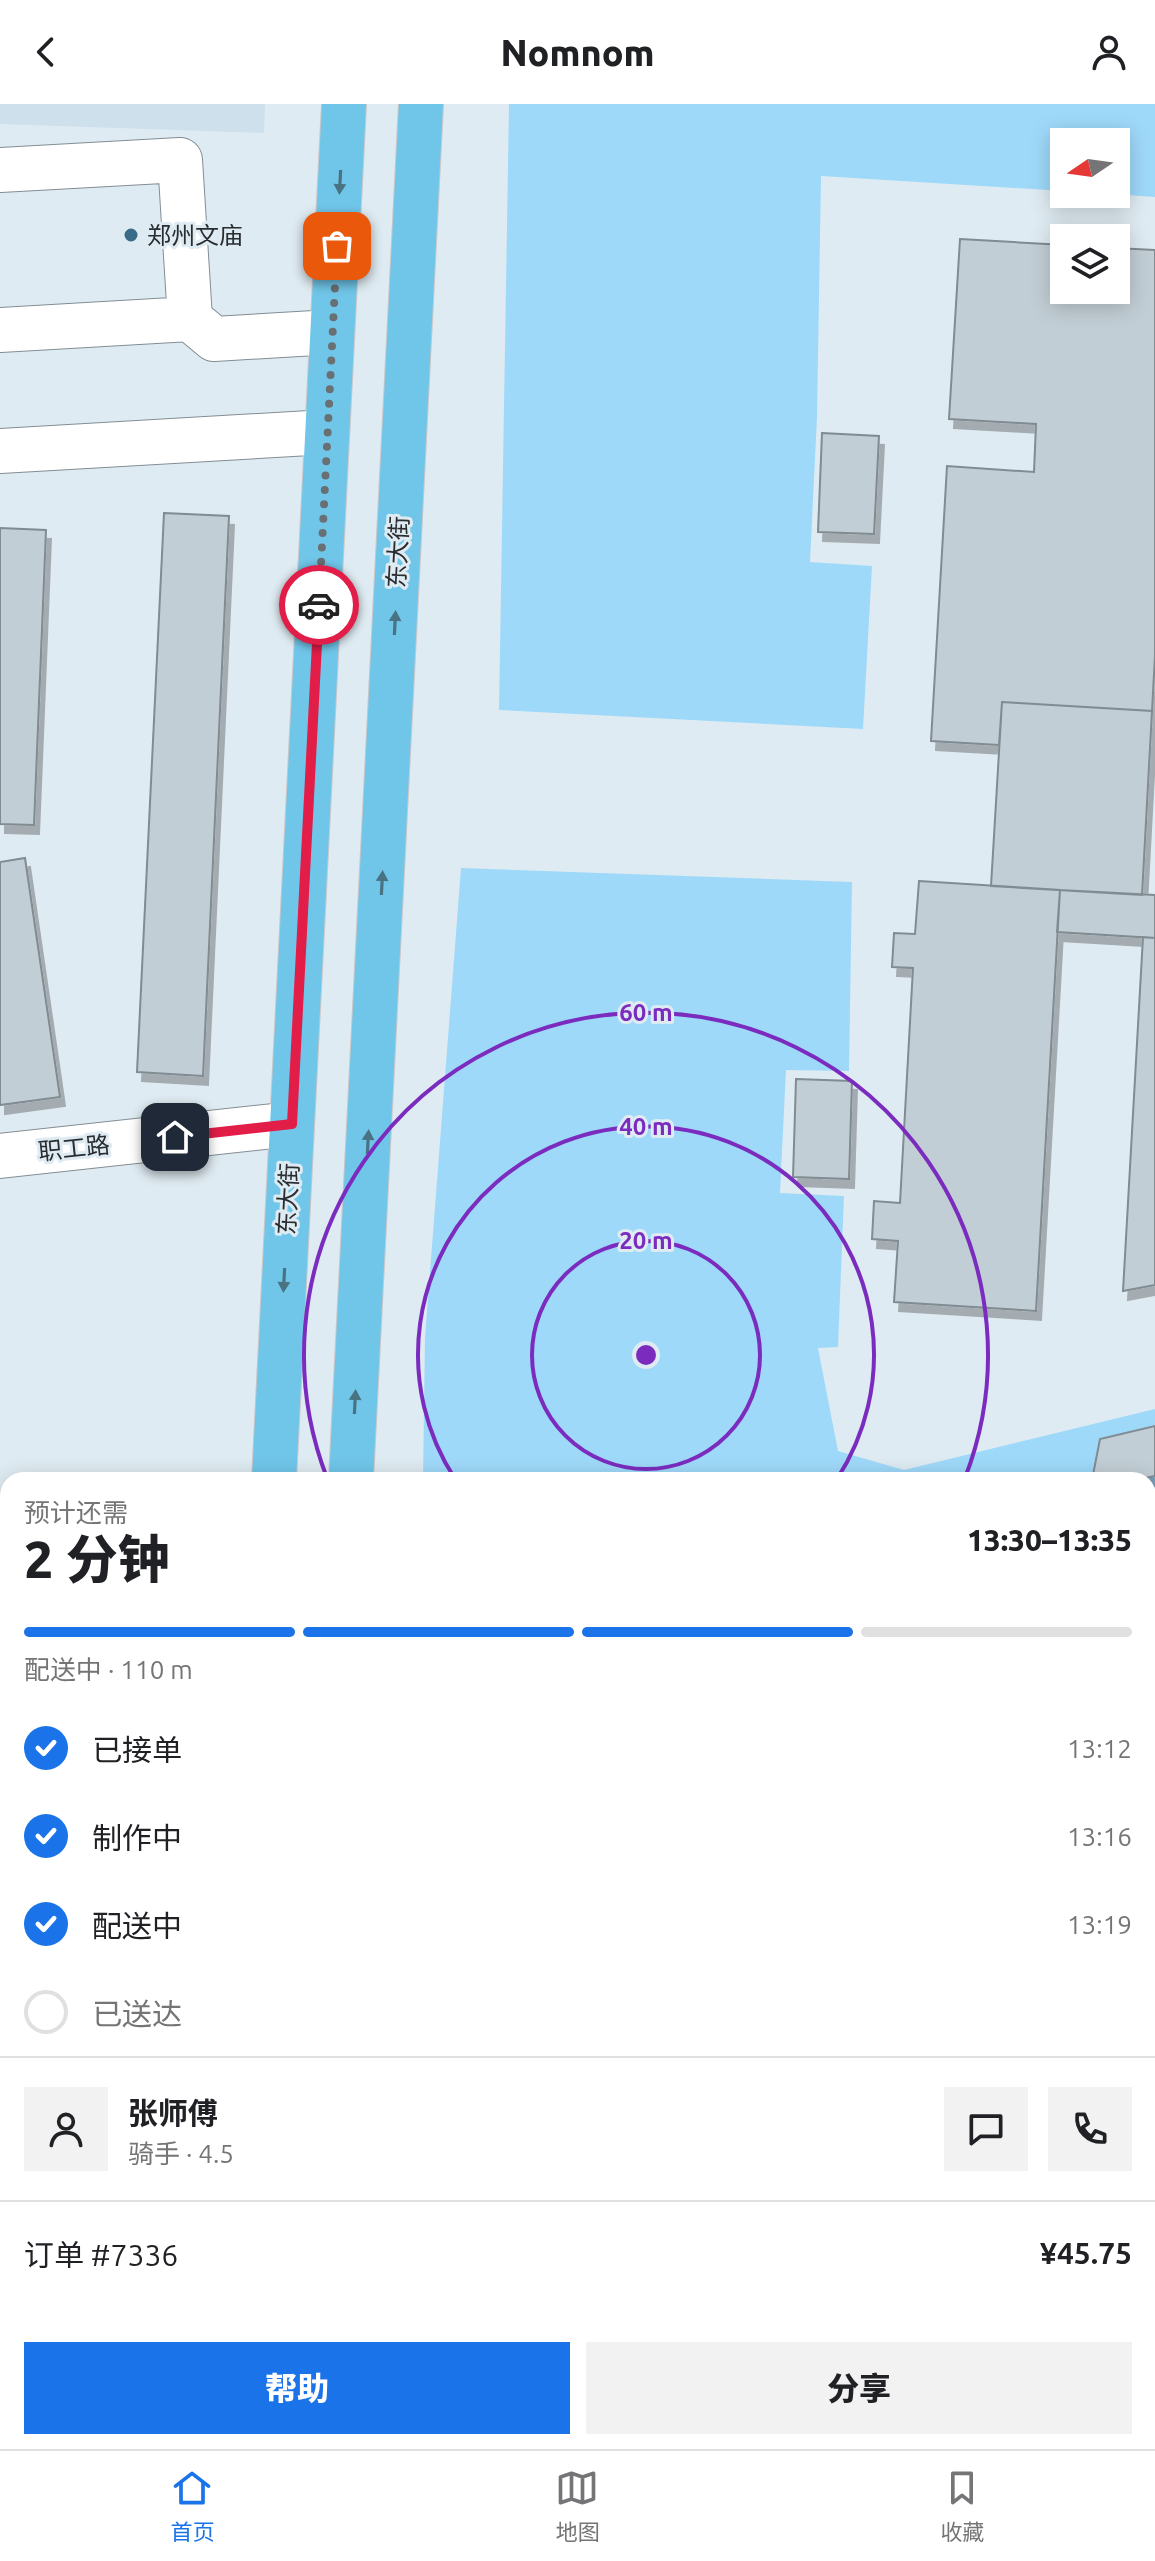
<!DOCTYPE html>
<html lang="zh">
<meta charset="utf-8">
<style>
body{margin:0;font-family:Ubuntu,"Noto Sans SC",sans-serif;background:#f2f2f2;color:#202124;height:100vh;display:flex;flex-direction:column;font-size:30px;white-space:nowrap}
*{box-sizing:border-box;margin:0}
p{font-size:26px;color:#757577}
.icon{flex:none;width:44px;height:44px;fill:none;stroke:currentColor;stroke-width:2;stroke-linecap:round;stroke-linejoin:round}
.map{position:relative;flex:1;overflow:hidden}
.panel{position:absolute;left:0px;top:1368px;width:1156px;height:978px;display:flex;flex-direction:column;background:#fff;border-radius:24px 24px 0 0;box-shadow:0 4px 20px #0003}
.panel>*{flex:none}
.needle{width:52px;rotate:257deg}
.controls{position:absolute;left:1050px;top:24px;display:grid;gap:16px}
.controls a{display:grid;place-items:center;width:80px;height:80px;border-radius:0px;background:#fff;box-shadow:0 4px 20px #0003;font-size:40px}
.pin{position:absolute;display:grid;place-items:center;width:68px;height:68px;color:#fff;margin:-34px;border-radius:16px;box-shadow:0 4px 12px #0006}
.courier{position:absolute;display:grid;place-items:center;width:80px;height:80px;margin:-40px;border:6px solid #e11d48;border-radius:50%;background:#fff;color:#222;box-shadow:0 2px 10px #0007}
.head em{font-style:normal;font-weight:800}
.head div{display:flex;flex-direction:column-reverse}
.head{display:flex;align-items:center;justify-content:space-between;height:136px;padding:0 24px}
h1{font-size:52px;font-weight:800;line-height:60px}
.bar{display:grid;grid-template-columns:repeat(4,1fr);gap:12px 8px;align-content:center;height:96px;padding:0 24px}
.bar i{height:10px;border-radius:6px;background:#e0e0e0}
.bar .on{background:#1a73e8}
.bar p{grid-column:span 4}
.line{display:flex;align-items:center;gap:20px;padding:0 24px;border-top:2px solid #e0e0e0}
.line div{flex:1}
.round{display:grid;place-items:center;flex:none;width:84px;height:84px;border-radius:0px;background:#f2f2f2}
ol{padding:0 24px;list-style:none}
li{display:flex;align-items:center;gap:24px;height:88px}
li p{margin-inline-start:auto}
li .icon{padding:8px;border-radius:50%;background:#1a73e8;color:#fff;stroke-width:4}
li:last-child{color:#757577}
li i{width:44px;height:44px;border:4px solid #e0e0e0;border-radius:50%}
.cta{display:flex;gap:16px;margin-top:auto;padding:16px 24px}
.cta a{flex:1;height:92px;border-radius:0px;background:#1a73e8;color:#fff;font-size:32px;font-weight:800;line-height:92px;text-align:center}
.cta a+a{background:#f2f2f2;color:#202124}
header{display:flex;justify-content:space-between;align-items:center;height:104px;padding:0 24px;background:#fff;font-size:36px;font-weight:800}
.dock{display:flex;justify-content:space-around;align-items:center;height:112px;border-top:2px solid #e0e0e0;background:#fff;font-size:22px;color:#757577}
.dock a{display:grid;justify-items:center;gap:4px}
.dock .on{color:#1a73e8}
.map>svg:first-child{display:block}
</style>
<header><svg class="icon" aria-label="back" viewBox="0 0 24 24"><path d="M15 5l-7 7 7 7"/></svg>Nomnom<svg class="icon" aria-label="person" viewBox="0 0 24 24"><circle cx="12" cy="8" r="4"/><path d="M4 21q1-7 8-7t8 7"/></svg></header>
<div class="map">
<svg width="1155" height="2345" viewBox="0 0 1155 2345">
<defs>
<filter id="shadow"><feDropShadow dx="5" dy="9" stdDeviation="0" flood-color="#0004"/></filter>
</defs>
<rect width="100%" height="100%" fill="#dfebf2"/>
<!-- built -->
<path fill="#cee0ec" d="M0,0H265L264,29L0,20Z
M0,1937H8V2338H199L198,2345H0Z"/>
<!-- green -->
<path fill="#9fd9fa" d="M509,0H1155V93L1113,90H1116V38H1064V87L821,72L817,313L810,458L872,462L863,625L499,606Z
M461,764L852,778L849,967L786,966L780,1089L844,1092L838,1243L818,1244L838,1347L904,1366L1155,1305V1406L1148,1407V1376H423L425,1233Z"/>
<!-- building -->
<path fill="#c2ced5" stroke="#808b92" stroke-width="2" filter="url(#shadow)" d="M960,135L1064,141V186H1116V144L1155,146V551L1152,607L1002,598L999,641L931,637L947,362L1034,368L1036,320L949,315Z
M822,329L879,332L874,430L818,428Z
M164,409L229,412L203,972L137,968Z
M0,424L46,426L34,721L0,720Z
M1002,598L1152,607L1142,791L991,782Z
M25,754L60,993L0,1001V758Z
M919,777L1060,786L1036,1207L894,1198L898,1137L872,1135L874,1097L900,1099L913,864L892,863L894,829L915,830Z
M1060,786L1155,791V834L1057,828Z
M1143,833L1155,834V1181L1123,1187Z
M796,975L852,977L849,1075L793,1073Z
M1155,1322V1372L1136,1376H1092L1100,1335Z
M0,1718H8V1912H0Z
M0,1941H8V2033H0Z"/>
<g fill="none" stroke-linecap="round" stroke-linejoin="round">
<!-- minor casing -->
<g stroke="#838d94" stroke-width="46">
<path id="minor" d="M0,66L180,56L190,215L0,226
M190,215L214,235L332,228
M0,347L327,328
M0,1052L292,1020
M1148,1484L1155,1483
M0,1670H8
M0,2163H8"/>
</g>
<!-- major casing -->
<g stroke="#c7c8c9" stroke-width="46">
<path id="major" d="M274,1376L344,0
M351,1376L421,0
M225,2345L226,2338
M303,2345V2338"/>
</g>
<!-- minor -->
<use href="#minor" stroke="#fff" stroke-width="44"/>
<!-- major -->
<use href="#major" stroke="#70c6e9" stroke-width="44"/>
</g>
<!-- one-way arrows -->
<defs><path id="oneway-solid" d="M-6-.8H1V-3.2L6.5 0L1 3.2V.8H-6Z" transform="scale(2)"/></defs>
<g fill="#497283">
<use href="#oneway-solid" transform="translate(340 78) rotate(93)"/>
<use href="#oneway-solid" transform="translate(395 519) rotate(-87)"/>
<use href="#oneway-solid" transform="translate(382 779) rotate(-87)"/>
<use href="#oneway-solid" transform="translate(368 1038) rotate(-87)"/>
<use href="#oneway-solid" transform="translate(284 1176) rotate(93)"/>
<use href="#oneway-solid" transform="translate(355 1298) rotate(-87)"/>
</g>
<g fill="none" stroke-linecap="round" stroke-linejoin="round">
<!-- done -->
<path stroke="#697074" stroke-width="8" stroke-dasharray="0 14.4" d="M319,501L337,142"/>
<!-- route -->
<path stroke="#e11d48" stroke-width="10" d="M175,1033L292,1020L319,501"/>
</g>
<!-- distance rings -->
<g fill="none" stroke="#7b2cbf" stroke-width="4">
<circle cx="646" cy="1251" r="114"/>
<path d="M455 1375A228 228 0 1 1 837 1375"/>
<path d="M327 1374A342 342 0 1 1 965 1374"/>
</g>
<!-- markers -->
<circle fill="#386c88" stroke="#dfebf2" stroke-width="3" cx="131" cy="131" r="8"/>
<g text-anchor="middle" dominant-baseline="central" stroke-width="6" stroke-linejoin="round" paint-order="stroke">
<!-- poi labels -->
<g font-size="24" fill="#292d30" stroke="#dfebf2" text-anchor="start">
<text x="147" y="131">郑州文庙</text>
</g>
<!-- street labels -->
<g font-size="24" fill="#292d30" stroke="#dfebf2">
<text transform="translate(398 448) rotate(-87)">东大街</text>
<text transform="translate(74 1044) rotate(-6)">职工路</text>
<text transform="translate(288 1095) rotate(-87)">东大街</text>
</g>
</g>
<circle cx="646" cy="1251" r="12" fill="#7b2cbf" stroke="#dfebf2" stroke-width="4"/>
<g font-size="24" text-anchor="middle" font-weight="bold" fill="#7b2cbf" stroke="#dfebf2" stroke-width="6" stroke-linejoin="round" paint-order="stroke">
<text x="646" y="917">60 m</text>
<text x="646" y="1031">40 m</text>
<text x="646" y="1145">20 m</text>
</g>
</svg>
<div class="controls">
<a><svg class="needle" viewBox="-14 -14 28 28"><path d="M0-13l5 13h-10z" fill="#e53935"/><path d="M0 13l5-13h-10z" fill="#757577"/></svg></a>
<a><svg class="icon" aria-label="layers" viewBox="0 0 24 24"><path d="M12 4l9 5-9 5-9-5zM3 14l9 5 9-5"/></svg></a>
</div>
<div class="pin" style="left:337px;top:142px;background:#ea580c"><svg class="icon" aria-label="bag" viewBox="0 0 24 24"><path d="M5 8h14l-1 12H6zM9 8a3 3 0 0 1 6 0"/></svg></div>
<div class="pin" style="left:175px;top:1033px;background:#1f2937"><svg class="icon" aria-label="home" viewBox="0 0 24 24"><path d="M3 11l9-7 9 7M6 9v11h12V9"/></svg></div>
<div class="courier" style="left:319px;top:501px"><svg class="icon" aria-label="car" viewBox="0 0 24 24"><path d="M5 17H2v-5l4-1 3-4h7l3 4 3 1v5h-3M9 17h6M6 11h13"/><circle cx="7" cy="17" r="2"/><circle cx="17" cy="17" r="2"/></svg></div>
<section class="panel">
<div class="head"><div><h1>2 分钟</h1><p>预计还需</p></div><em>13:30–13:35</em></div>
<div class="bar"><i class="on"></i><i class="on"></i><i class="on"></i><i></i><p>配送中 · 110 m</p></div>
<ol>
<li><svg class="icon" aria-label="check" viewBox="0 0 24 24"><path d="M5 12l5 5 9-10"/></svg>已接单<p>13:12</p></li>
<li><svg class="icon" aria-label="check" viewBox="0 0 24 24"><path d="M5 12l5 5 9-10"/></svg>制作中<p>13:16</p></li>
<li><svg class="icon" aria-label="check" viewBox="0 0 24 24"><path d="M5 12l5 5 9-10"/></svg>配送中<p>13:19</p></li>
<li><i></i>已送达</li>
</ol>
<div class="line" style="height:144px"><a class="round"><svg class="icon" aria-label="person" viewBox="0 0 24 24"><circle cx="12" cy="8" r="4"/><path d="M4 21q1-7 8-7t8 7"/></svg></a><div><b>张师傅</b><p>骑手 · 4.5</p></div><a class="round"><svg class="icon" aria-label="chat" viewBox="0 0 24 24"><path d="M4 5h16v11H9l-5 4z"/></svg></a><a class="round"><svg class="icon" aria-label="phone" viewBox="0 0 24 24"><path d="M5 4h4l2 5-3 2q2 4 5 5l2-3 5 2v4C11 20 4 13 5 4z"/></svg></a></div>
<div class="line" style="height:104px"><div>订单 #7336</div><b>¥45.75</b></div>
<div class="cta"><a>帮助</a><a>分享</a></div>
</section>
</div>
<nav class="dock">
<a class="on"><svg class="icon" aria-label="home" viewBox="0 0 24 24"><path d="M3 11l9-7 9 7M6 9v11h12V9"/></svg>首页</a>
<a><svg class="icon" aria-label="map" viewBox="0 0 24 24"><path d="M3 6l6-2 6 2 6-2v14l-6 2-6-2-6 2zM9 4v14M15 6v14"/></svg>地图</a>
<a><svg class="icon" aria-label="saved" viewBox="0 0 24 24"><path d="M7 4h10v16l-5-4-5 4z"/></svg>收藏</a>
</nav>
